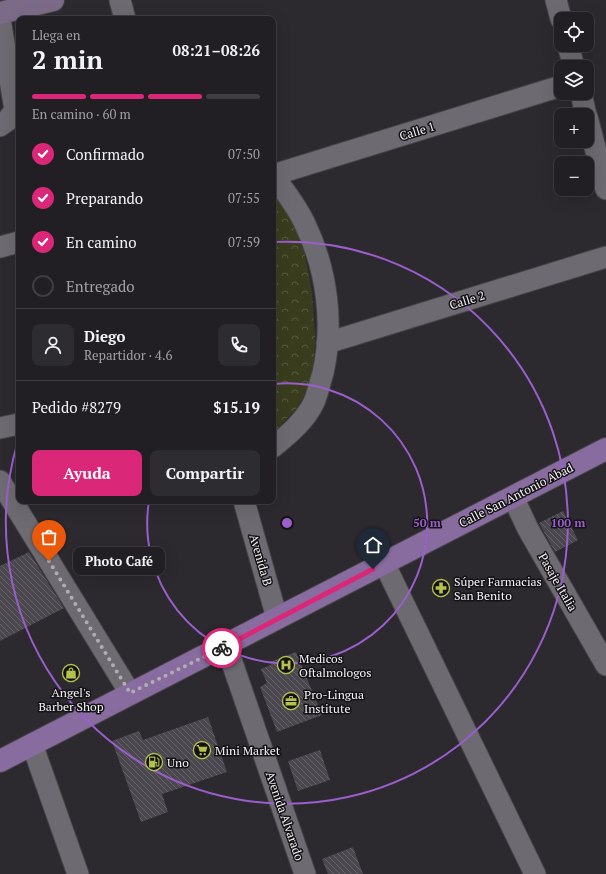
<!DOCTYPE html>
<html lang="es">
<meta charset="utf-8">
<style>
body{margin:0;font-family:"PT Serif",serif;background:#2d2c30;color:#f1f3f6;height:100vh;display:flex;flex-direction:column;font-size:15px;white-space:nowrap}
*{box-sizing:border-box;margin:0}
p{font-size:13px;color:#a2a2a6}
.icon{flex:none;width:22px;height:22px;fill:none;stroke:currentColor;stroke-width:2;stroke-linecap:round;stroke-linejoin:round}
.map{position:relative;flex:1;overflow:hidden}
.panel{position:absolute;left:16px;top:16px;width:260px;height:488px;display:flex;flex-direction:column;background:#211f23;border-radius:8px;box-shadow:0 4px 16px #0002,0 0 0 1px #3e3d41}
.panel>*{flex:none}
.controls{position:absolute;left:554px;top:12px;display:grid;gap:8px}
.controls a{display:grid;place-items:center;width:40px;height:40px;border-radius:8px;background:#211f23;box-shadow:0 4px 16px #0002,0 0 0 1px #3e3d41;font-size:20px}
.pin{position:absolute;display:grid;place-items:center;width:34px;height:34px;color:#fff;margin:-41px -17px;border-radius:50% 50% 50% 0;rotate:-45deg;box-shadow:0 0 4px #0007}
.pin .icon{rotate:45deg}
.courier{position:absolute;display:grid;place-items:center;width:40px;height:40px;margin:-20px;border:3px solid #db2777;border-radius:50%;background:#fff;color:#222;box-shadow:0 1px 5px #0007}
.bubble{position:absolute;height:28px;border-radius:8px;background:#211f23;box-shadow:0 4px 16px #0002,0 0 0 1px #3e3d41;font-size:13px;font-weight:800;line-height:28px;text-align:center}
.head em{font-style:normal;font-weight:800}
.head div{display:flex;flex-direction:column-reverse}
.head{display:flex;align-items:center;justify-content:space-between;height:68px;padding:0 16px}
h1{font-size:26px;font-weight:800;line-height:30px}
.bar{display:grid;grid-template-columns:repeat(4,1fr);gap:6px 4px;align-content:center;height:48px;padding:0 16px}
.bar i{height:5px;border-radius:3px;background:#3e3d41}
.bar .active{background:#db2777}
.bar p{grid-column:span 4}
.line{display:flex;align-items:center;gap:10px;padding:0 16px;border-top:1px solid #3e3d41}
.line div{flex:1}
.round{display:grid;place-items:center;flex:none;width:42px;height:42px;border-radius:8px;background:#2d2c30}
ol{padding:0 16px;list-style:none}
li{display:flex;align-items:center;gap:12px;height:44px}
li p{margin-inline-start:auto}
li .icon{padding:4px;border-radius:50%;background:#db2777;color:#fff;stroke-width:4}
li:last-child{color:#a2a2a6}
li i{width:22px;height:22px;border:2px solid #3e3d41;border-radius:50%}
.button{display:flex;gap:8px;margin-top:auto;padding:8px 16px}
.button a{flex:1;height:46px;border-radius:8px;background:#db2777;color:#fff;font-size:16px;font-weight:800;line-height:46px;text-align:center}
.button a+a{background:#2d2c30;color:#f1f3f6}
.map>svg:first-child{display:block}
</style>
<div class="map">
<svg width="606" height="874" viewBox="0 0 606 874">
<defs>
<pattern id="park-crowns" width="20" height="18" patternUnits="userSpaceOnUse"><rect width="20" height="18" fill="#393d1d"/><path d="M2 6a3 3 0 1 1 6 0M12 15a3 3 0 1 1 6 0" fill="none" stroke="#565a3f"/></pattern>
<pattern id="building-back-hatch" width="6" height="6" patternUnits="userSpaceOnUse"><rect width="6" height="6" fill="#4b474e"/><path d="M-1 5l2 2M0 0l6 6M5-1l2 2" fill="none" stroke="#666268"/></pattern>
</defs>
<rect width="100%" height="100%" fill="#2c292f"/>
<!-- park -->
<path fill="url(#park-crowns)" d="M273,184L292,212L305,255L312,293L315,336L314,360L311,383L298,407L278,428L273,431Z"/>
<!-- building -->
<path fill="url(#building-back-hatch)" d="M563,511L578,540L555,552L539,523Z
M29,552L64,608L0,641V566Z
M296,652L322,715L277,732L260,687L267,683L261,669L271,665L270,662Z
M208,717L227,772L162,794L168,812L141,822L112,741L139,731L143,740Z
M320,750L330,780L298,791L288,761Z
M353,847L363,874H328L322,859Z"/>
<g fill="none" stroke-linecap="round" stroke-linejoin="round">
<!-- street casing -->
<g stroke="#464448" stroke-width="23">
<path id="street" d="M120,0L125,19
M556,0L561,19
M0,19L15,110L7,121L0,126
M568,45L574,67
M581,93L586,115
M587,117L606,189
M273,175L561,86
M273,176C285,191 297,207 305,224C327,270 334,323 323,373C320,382 318,393 314,402C306,420 288,435 273,447
M0,247L19,242
M327,343L606,257
M0,428L19,424
M0,481L130,693
M513,497L528,529L606,665
M244,501L277,618
M384,563L535,874
M226,645L305,874
M32,744L78,874"/>
</g>
<!-- secondary casing -->
<g stroke="#464448" stroke-width="24">
<path id="secondary" d="M0,13L53,0"/>
</g>
<!-- primary casing -->
<g stroke="#464448" stroke-width="24">
<path id="primary" d="M0,761L606,449"/>
</g>
<!-- street -->
<use href="#street" stroke="#6e6a71" stroke-width="21"/>
<!-- secondary -->
<use href="#secondary" stroke="#7c6b88" stroke-width="22"/>
<!-- primary -->
<use href="#primary" stroke="#896c9f" stroke-width="22"/>
</g>
<g fill="none" stroke-linecap="round" stroke-linejoin="round">
<!-- done -->
<path stroke="#afadb2" stroke-width="4" stroke-dasharray="0 7.2" d="M49,561L130,693L222,648"/>
<!-- route -->
<path stroke="#db2777" stroke-width="5" d="M222,648L373,569"/>
</g>
<!-- distance rings -->
<g fill="none" stroke="#9a5ecd" stroke-width="2">
<path d="M274 384A140 140 0 1 1 149 501"/>
<path d="M275 242A281 281 0 1 1 18 441"/>
</g>
<!-- icons -->
<defs>
<g id="pharmacy-ring" transform="scale(0.9)"><circle r="9.5" fill="#141215" stroke="#b3c24b" stroke-width="1.5"/><path d="M-2-6h4v4h4v4h-4v4h-4v-4h-4v-4h4Z" fill="#b3c24b"/></g>
<g id="hospital-ring" transform="scale(0.9)"><circle r="9.5" fill="#141215" stroke="#b3c24b" stroke-width="1.5"/><path d="M-5-5h3v3.5h4V-5h3V5h-3V1.5h-4V5h-3Z" fill="#b3c24b"/></g>
<g id="shop-ring" transform="scale(0.9)"><circle r="9.5" fill="#141215" stroke="#b3c24b" stroke-width="1.5"/><path d="M-5-2.5h2.3a2.7 3.5 0 0 1 5.4 0H5L5.5 6h-11ZM-1.5-2.5h3a1.5 2.3 0 0 0-3 0Z" fill="#b3c24b"/></g>
<g id="office-ring" transform="scale(0.9)"><circle r="9.5" fill="#141215" stroke="#b3c24b" stroke-width="1.5"/><path d="M-6-3h4V-5.5h4V-3h4V5H-6ZM-1-4.5V-3h2v-1.5ZM-6 0V1H6V0Z" fill="#b3c24b"/></g>
<g id="supermarket-ring" transform="scale(0.9)"><circle r="9.5" fill="#141215" stroke="#b3c24b" stroke-width="1.5"/><path d="M-6-5.5h2.5l.6 2H6L4.5 2H-2.5L-4.4-4H-6ZM-1.5 3.2a1.3 1.3 0 1 0 .1 0ZM3 3.2a1.3 1.3 0 1 0 .1 0Z" fill="#b3c24b"/></g>
<g id="fuel-ring" transform="scale(0.9)"><circle r="9.5" fill="#141215" stroke="#b3c24b" stroke-width="1.5"/><path d="M-5.5-6h7V0h2V4h1.3V-2.5L3-4.5l.8-.8L6-3V5H2.5V1h-1V6h-7ZM-4.2-4.7v3.2H.2V-4.7Z" fill="#b3c24b"/></g>
</defs>
<g fill-rule="evenodd">
<use href="#pharmacy-ring" x="441" y="588"/>
<use href="#hospital-ring" x="286" y="665"/>
<use href="#shop-ring" x="71" y="673"/>
<use href="#office-ring" x="291" y="701"/>
<use href="#supermarket-ring" x="202" y="750"/>
<use href="#fuel-ring" x="154" y="762"/>
</g>
<g text-anchor="middle" dominant-baseline="central" stroke-width="3" stroke-linejoin="round" paint-order="stroke">
<!-- street labels -->
<g font-size="12" fill="#f6f4f8" stroke="#141215">
<text transform="translate(417 131) rotate(-17)">Calle 1</text>
<text transform="translate(467 300) rotate(-17)">Calle 2</text>
<text transform="translate(516 495) rotate(-27)">Calle San Antonio Abad</text>
<text transform="translate(261 560) rotate(74)">Avenida B</text>
<text transform="translate(558 582) rotate(60)">Pasaje Italia</text>
<text transform="translate(285 816) rotate(71)">Avenida Alvarado</text>
</g>
<!-- poi labels -->
<g font-size="12" fill="#f6f4f8" stroke="#141215" text-anchor="start">
<text x="454" y="581">Súper Farmacias<tspan x="454" dy="14">San Benito</tspan></text>
<text x="299" y="658">Medicos<tspan x="299" dy="14">Oftalmologos</tspan></text>
<text x="71" y="692" text-anchor="middle">Angel's<tspan x="71" dy="14">Barber Shop</tspan></text>
<text x="304" y="694">Pro-Lingua<tspan x="304" dy="14">Institute</tspan></text>
<text x="215" y="750">Mini Market</text>
<text x="167" y="762">Uno</text>
</g>
</g>
<circle cx="287" cy="523" r="6" fill="#9a5ecd" stroke="#141215" stroke-width="2"/>
<g font-size="12" text-anchor="middle" font-weight="bold" fill="#9a5ecd" stroke="#141215" stroke-width="3" stroke-linejoin="round" paint-order="stroke">
<text x="427" y="527">50 m</text>
<text x="568" y="527">100 m</text>
</g>
</svg>
<div class="controls">
<a><svg class="icon" aria-label="locate" viewBox="0 0 24 24"><circle cx="12" cy="12" r="6"/><path d="M12 2v4M12 18v4M2 12h4M18 12h4"/></svg></a>
<a><svg class="icon" aria-label="layers" viewBox="0 0 24 24"><path d="M12 4l9 5-9 5-9-5zM3 14l9 5 9-5"/></svg></a>
<a>+</a>
<a>−</a>
</div>
<div class="pin" style="left:49px;top:561px;background:#ea580c"><svg class="icon" aria-label="bag" viewBox="0 0 24 24"><path d="M5 8h14l-1 12H6zM9 8a3 3 0 0 1 6 0"/></svg></div>
<div class="pin" style="left:373px;top:569px;background:#1f2937"><svg class="icon" aria-label="home" viewBox="0 0 24 24"><path d="M3 11l9-7 9 7M6 9v11h12V9"/></svg></div>
<div class="courier" style="left:222px;top:648px"><svg class="icon" aria-label="bike" viewBox="0 0 24 24"><circle cx="6" cy="16" r="4"/><circle cx="18" cy="16" r="4"/><path d="M6 16l4-8h5l3 8M10 8l3 8H6M13 5h3"/></svg></div>
<div class="bubble" style="left:73px;top:547px;width:92px">Photo Café</div>
<section class="panel">
<div class="head"><div><h1>2 min</h1><p>Llega en</p></div><em>08:21–08:26</em></div>
<div class="bar"><i class="active"></i><i class="active"></i><i class="active"></i><i></i><p>En camino · 60 m</p></div>
<ol>
<li><svg class="icon" aria-label="check" viewBox="0 0 24 24"><path d="M5 12l5 5 9-10"/></svg>Confirmado<p>07:50</p></li>
<li><svg class="icon" aria-label="check" viewBox="0 0 24 24"><path d="M5 12l5 5 9-10"/></svg>Preparando<p>07:55</p></li>
<li><svg class="icon" aria-label="check" viewBox="0 0 24 24"><path d="M5 12l5 5 9-10"/></svg>En camino<p>07:59</p></li>
<li><i></i>Entregado</li>
</ol>
<div class="line" style="height:72px"><a class="round"><svg class="icon" aria-label="person" viewBox="0 0 24 24"><circle cx="12" cy="8" r="4"/><path d="M4 21q1-7 8-7t8 7"/></svg></a><div><b>Diego</b><p>Repartidor · 4.6</p></div><a class="round"><svg class="icon" aria-label="phone" viewBox="0 0 24 24"><path d="M5 4h4l2 5-3 2q2 4 5 5l2-3 5 2v4C11 20 4 13 5 4z"/></svg></a></div>
<div class="line" style="height:52px"><div>Pedido #8279</div><b>$15.19</b></div>
<div class="button"><a>Ayuda</a><a>Compartir</a></div>
</section>
</div>
